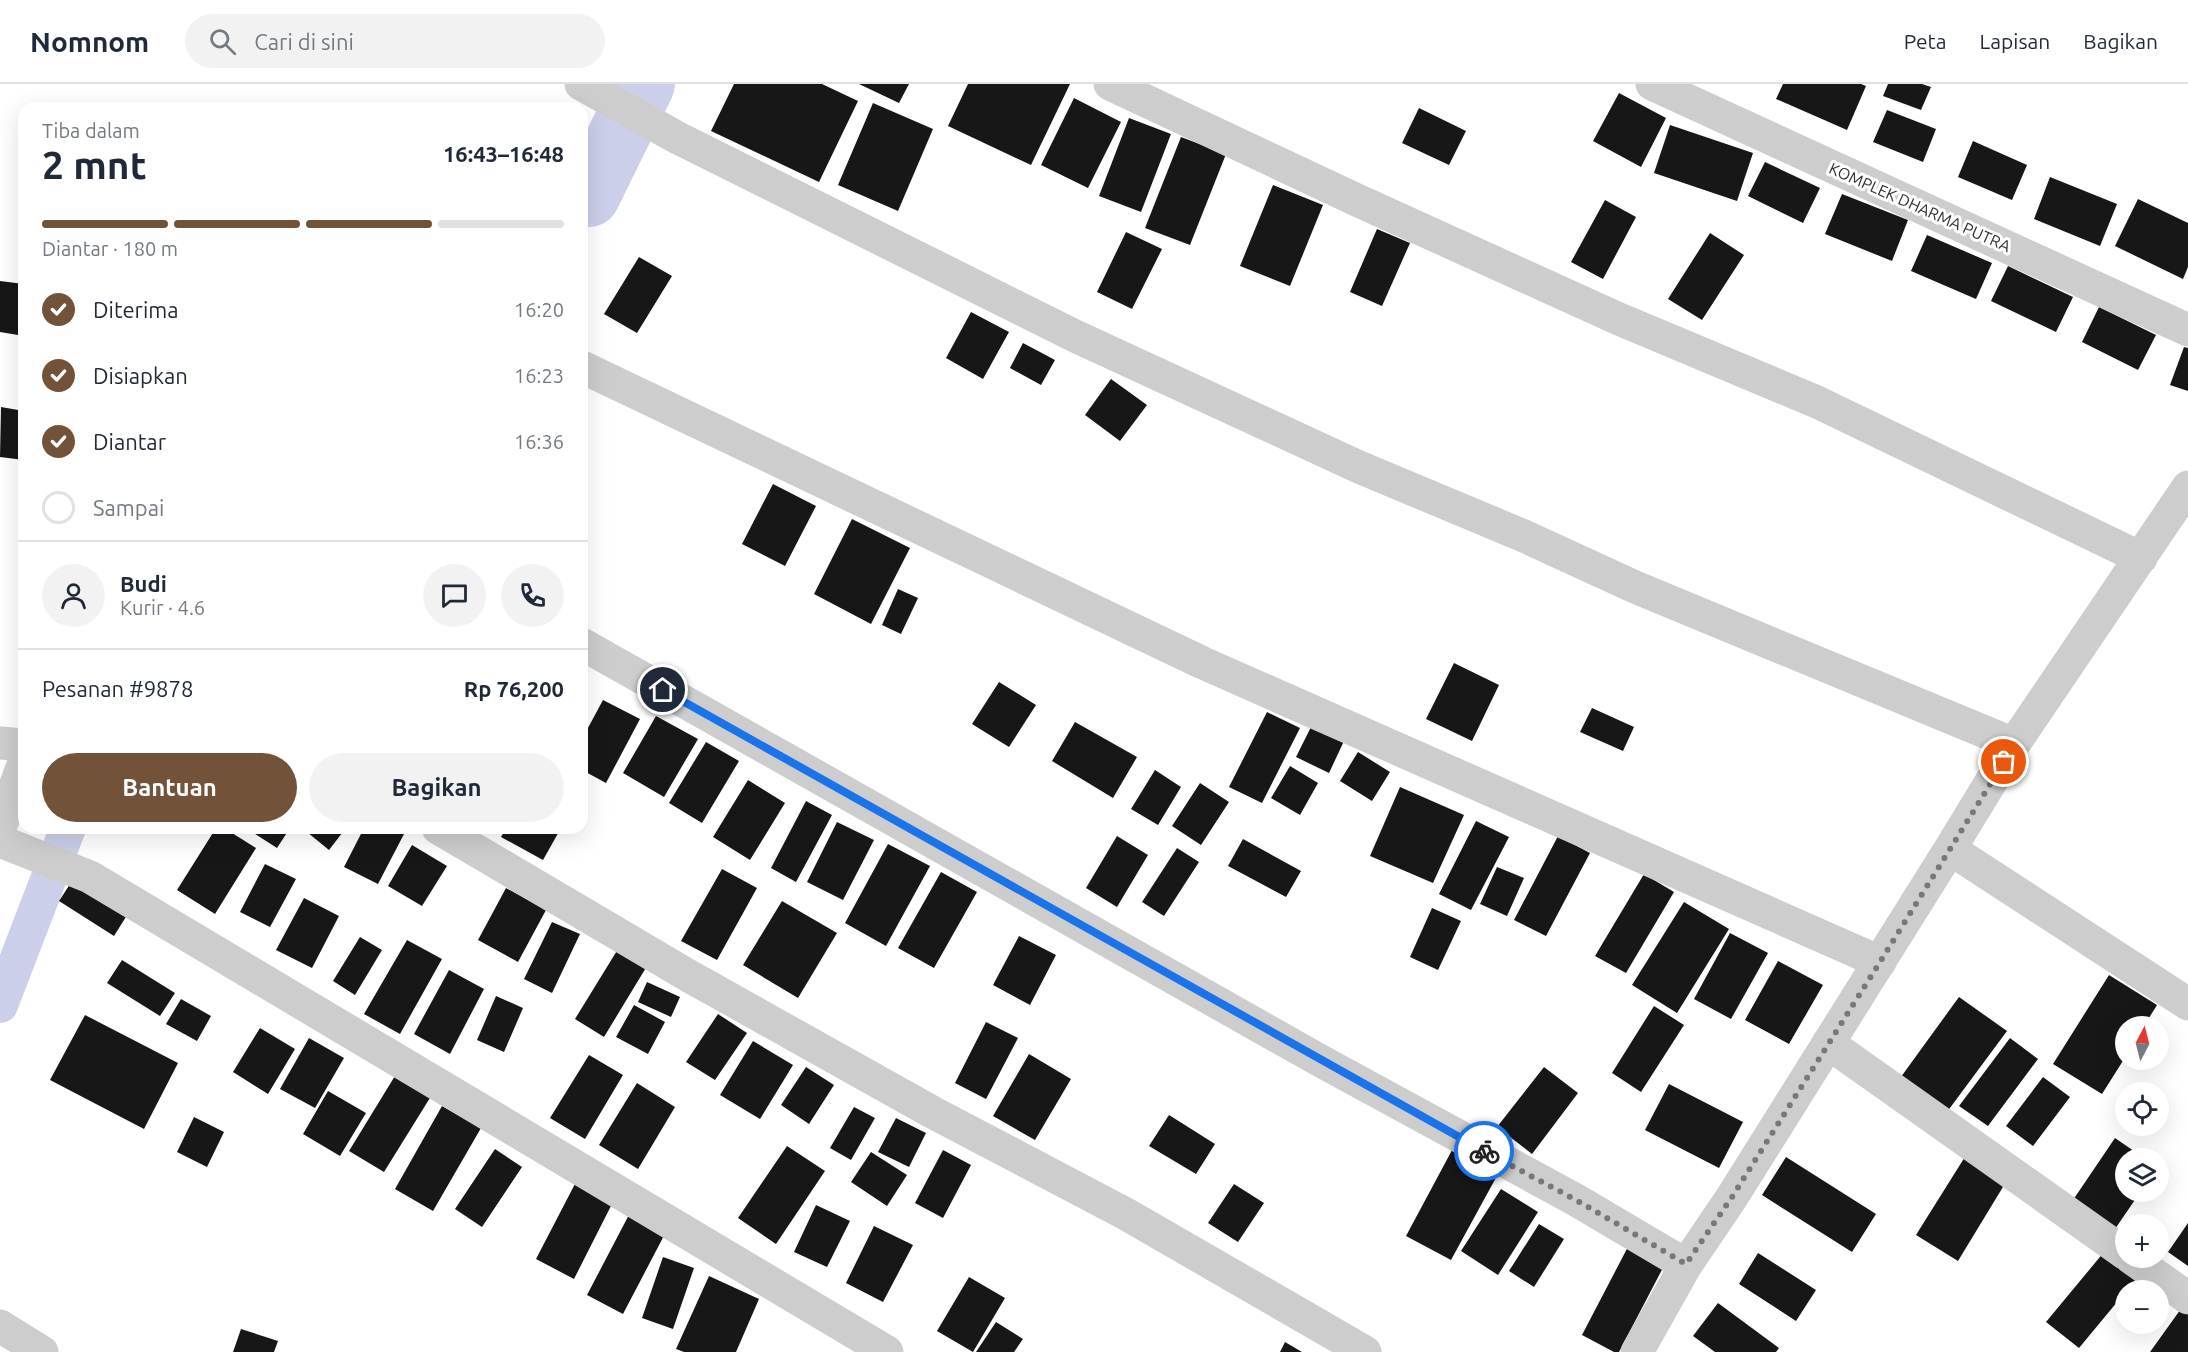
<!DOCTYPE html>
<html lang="id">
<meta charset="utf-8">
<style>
body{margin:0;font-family:Ubuntu,sans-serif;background:#f2f2f3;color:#1f2937;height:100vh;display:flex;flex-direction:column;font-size:22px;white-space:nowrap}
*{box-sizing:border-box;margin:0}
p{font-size:20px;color:#747a83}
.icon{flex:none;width:33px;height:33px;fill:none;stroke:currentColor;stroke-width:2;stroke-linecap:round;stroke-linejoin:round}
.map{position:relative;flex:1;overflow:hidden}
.drawer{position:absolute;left:18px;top:18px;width:570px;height:732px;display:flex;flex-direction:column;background:#fff;border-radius:18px;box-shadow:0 6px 24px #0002}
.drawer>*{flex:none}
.needle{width:39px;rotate:7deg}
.tools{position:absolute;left:2115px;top:932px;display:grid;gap:12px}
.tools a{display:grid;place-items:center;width:54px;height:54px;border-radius:50%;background:#fff;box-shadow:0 6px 24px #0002;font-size:30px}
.pin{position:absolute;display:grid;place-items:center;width:51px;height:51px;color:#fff;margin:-26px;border:3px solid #fff;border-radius:50%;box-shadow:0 2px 6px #0007}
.courier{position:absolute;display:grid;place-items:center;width:60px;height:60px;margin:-30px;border:4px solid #1a73e8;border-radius:50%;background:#fff;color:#222;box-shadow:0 2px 8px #0007}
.overview em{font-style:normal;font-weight:700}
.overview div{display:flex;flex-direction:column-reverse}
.overview{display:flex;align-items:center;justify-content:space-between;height:102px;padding:0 24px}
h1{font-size:39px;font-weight:700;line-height:45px}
.bar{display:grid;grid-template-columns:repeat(4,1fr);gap:9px 6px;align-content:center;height:72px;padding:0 24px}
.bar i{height:8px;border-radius:4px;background:#e0e1e3}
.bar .on{background:#73523a}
.bar p{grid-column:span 4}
.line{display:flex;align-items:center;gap:15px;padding:0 24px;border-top:2px solid #e0e1e3}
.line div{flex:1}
.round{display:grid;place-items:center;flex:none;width:63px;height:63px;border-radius:32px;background:#f2f2f3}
ol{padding:0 24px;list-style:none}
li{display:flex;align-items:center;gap:18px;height:66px}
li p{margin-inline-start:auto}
li .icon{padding:6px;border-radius:50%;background:#73523a;color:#fff;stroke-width:4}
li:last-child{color:#747a83}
li i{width:33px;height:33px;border:3px solid #e0e1e3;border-radius:50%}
.cta{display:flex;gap:12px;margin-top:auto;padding:12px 24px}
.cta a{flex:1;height:69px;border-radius:36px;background:#73523a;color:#fff;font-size:24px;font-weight:700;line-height:69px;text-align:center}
.cta a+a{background:#f2f2f3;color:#1f2937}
header{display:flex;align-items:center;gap:36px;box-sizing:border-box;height:84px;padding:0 30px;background:#fff;border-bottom:2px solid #e0e1e3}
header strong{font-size:28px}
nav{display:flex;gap:33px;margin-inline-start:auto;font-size:21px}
.search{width:420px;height:54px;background:#f2f2f3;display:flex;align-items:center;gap:15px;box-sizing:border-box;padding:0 21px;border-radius:33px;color:#747a83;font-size:22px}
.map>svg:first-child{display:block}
</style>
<header>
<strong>Nomnom</strong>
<div class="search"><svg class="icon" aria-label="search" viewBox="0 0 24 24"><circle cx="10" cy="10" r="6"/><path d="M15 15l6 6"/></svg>Cari di sini</div>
<nav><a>Peta</a><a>Lapisan</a><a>Bagikan</a></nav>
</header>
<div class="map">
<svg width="2188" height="1268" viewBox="0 0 2188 1268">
<rect width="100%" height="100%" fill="#fff"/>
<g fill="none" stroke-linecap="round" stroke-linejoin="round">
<!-- canal -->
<path stroke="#cccfea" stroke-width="36" d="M582,123L589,112
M0,921L68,744"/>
<!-- river -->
<path stroke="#cccfea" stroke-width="62" d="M589,112L644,0"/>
</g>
<!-- building -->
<path fill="#171717" d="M734,0H822L858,17L819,98L711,47Z
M859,0H909L899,19Z
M968,0H1070L1031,81L948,42Z
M1783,0H1861L1866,2L1847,46L1776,15Z
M1888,0H1922L1931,3L1921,26L1883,12Z
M1619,9L1666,34L1641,83L1593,57Z
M1074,14L1121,38L1088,104L1041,81Z
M873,19L933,45L898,127L838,101Z
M1419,24L1466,47L1449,81L1402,59Z
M1887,26L1936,45L1923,78L1873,58Z
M1129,34L1171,50L1141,128L1099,112Z
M1670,41L1753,69L1737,117L1654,89Z
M1181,53L1226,70L1190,161L1145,144Z
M1973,57L2027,81L2012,116L1958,93Z
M1765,78L1820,104L1803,139L1748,112Z
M2050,93L2117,120L2100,162L2034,135Z
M1273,101L1323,121L1290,202L1240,182Z
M1842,110L1908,136L1892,177L1825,150Z
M2138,115L2188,139V183L2183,195L2115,162Z
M1605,116L1636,133L1603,195L1571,178Z
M1377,145L1410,159L1382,222L1350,208Z
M1126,148L1162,165L1132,225L1097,208Z
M1710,149L1744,171L1702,236L1668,215Z
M1927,151L1992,179L1976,215L1911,187Z
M639,173L672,192L637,249L604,230Z
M2008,182L2073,213L2056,248L1991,217Z
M0,197L24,200V252L0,248Z
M2099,223L2156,251L2138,286L2082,258Z
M971,228L1009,248L983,295L946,274Z
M1023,259L1055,276L1041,301L1010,284Z
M2184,263L2188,264V307L2170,301Z
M1111,295L1147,321L1120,357L1085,331Z
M1,323L24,327V376L0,373Z
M773,400L816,422L785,482L742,460Z
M852,435L910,464L871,540L814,510Z
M898,505L918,514L901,550L882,541Z
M1454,579L1499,601L1472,657L1426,635Z
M999,598L1036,621L1009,663L972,640Z
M603,616L640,635L606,699L582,686V655Z
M1592,624L1634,643L1623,667L1580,648Z
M1267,628L1300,644L1262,719L1229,703Z
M656,632L698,655L664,713L623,689Z
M1075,638L1137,673L1113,714L1052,677Z
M1312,641L1344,657L1329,689L1296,673Z
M706,658L739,677L702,739L669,719Z
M1358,668L1390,688L1372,717L1340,697Z
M1290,682L1318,699L1300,731L1271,714Z
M1155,686L1181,703L1158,741L1131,725Z
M748,696L785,719L750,776L713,753Z
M1200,699L1229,718L1201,761L1172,742Z
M1400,703L1464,731L1433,799L1370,772Z
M806,717L832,731L796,798L771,784Z
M1476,737L1509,753L1471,826L1439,810Z
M837,738L874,756L843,816L807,798Z
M216,744H224L256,764L215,830L177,806Z
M246,744H290L277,764Z
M302,744H346L329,766Z
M364,744H392L404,750L378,800L344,783Z
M506,744H561L543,776L501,753Z
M1117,752L1148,771L1117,823L1086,804Z
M1558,752L1590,769L1546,852L1514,836Z
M1243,755L1301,787L1286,813L1228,782Z
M888,760L930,782L886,862L845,839Z
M412,761L447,782L422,822L388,802Z
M1177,764L1199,778L1164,832L1142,818Z
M265,780L296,795L270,843L240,828Z
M1497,783L1524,794L1507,832L1480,820Z
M722,785L757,804L717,876L681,857Z
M941,788L977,808L934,884L898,864Z
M1644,790L1674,808L1626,889L1595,872Z
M74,794L129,828L114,852L59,817Z
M506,804L546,826L518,878L478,856Z
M304,814L339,832L312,884L276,866Z
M782,817L837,849L798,914L743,881Z
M1684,818L1729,845L1677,929L1632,901Z
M1432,824L1461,837L1438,886L1410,873Z
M552,838L580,850L552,909L524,895Z
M1730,849L1768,869L1731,935L1694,915Z
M1019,852L1056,871L1030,921L993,901Z
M360,853L382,866L355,911L333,897Z
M407,856L442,875L400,950L364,930Z
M618,865L647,882L604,953L575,935Z
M122,876L175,909L160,932L107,899Z
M1778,877L1823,901L1789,960L1745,936Z
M449,886L484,905L450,970L414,950Z
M2109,891L2157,921L2144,942H2126V972L2102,1010L2053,980Z
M647,898L680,913L671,933L638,918Z
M496,912L523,924L504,968L477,956Z
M1959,913L2007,947L1944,1032L1898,997Z
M181,915L211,932L197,957L166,940Z
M634,921L665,938L648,970L616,953Z
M1654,922L1684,941L1641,1008L1612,989Z
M718,930L747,949L715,996L686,978Z
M85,931L178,979L144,1045L50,996Z
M986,938L1018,954L986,1015L955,999Z
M260,944L295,965L268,1010L233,988Z
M309,954L344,974L315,1024L280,1005Z
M2010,954L2038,975L1988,1042L1959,1022Z
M753,957L793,981L760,1035L720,1011Z
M1029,970L1071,995L1035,1056L993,1032Z
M589,971L623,991L585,1055L550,1034Z
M806,983L834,1001L809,1040L781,1021Z
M1544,983L1578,1009L1532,1070L1497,1043Z
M398,987L433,1009L384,1088L349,1067Z
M2043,993L2070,1013L2033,1062L2006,1042Z
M637,999L675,1023L638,1085L599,1061Z
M1669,1000L1743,1038L1719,1084L1645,1046Z
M328,1007L366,1029L340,1072L303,1050Z
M442,1022L481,1044L433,1127L395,1105Z
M854,1023L875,1034L851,1076L830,1064Z
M1169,1031L1215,1060L1196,1090L1149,1062Z
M194,1033L224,1048L207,1083L177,1068Z
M896,1034L926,1049L909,1083L878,1068Z
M2115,1054L2144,1074H2126V1107H2141L2115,1145L2073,1116Z
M1458,1055L1504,1079L1451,1176L1406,1152Z
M787,1062L825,1087L776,1160L738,1134Z
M495,1065L522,1083L482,1143L455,1125Z
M943,1066L971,1081L943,1134L915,1119Z
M871,1068L907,1091L887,1122L851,1098Z
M1968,1068L2009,1093L1958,1177L1916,1151Z
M1786,1073L1876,1130L1852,1168L1762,1111Z
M577,1096L614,1116L574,1195L536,1175Z
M1234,1100L1264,1119L1238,1158L1208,1139Z
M1501,1105L1538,1128L1498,1191L1461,1167Z
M816,1121L850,1137L827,1183L794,1168Z
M632,1125L668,1144L623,1230L587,1211Z
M2188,1139V1182L2168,1168Z
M1539,1140L1564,1155L1534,1203L1509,1187Z
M874,1142L913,1161L883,1218L846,1199Z
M1630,1159L1666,1178L1619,1268H1614L1582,1251Z
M2109,1162L2142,1188L2079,1264L2046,1238Z
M1758,1169L1816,1206L1796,1237L1739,1200Z
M663,1173L694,1184L673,1245L642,1234Z
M709,1192L759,1215L736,1268H684L676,1265Z
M969,1193L1005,1214L973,1268L937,1247Z
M2188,1215V1268H2150Z
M1718,1219L1779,1264L1776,1268H1715L1693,1252Z
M996,1238L1023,1255L1014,1268H976Z
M241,1245L278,1257L274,1268H233Z
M1285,1258L1302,1268H1280Z"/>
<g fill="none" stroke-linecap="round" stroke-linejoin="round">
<!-- minor -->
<path stroke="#cdcdcd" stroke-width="33" d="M581,0L678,54L1075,252L1359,383L1524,452L1635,503L2014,660
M1110,0L1359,117L1619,235L1817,318L2141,474
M1652,0L2188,246
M582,283L1203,579L1880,878
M582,560L1319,976L1576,1116L1686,1181
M0,659L24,661
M0,744L24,678
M438,744L689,892L932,1028L1126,1130L1365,1268
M0,757L90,793L887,1268
M1950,765L2014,660L2188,403
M1828,959L2126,1170
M2130,1173L2188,1214
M0,1242L42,1268
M1637,1268L1686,1181L1732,1113L1950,765L2188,920"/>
</g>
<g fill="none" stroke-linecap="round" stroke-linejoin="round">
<!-- done -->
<path stroke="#787878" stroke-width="6" stroke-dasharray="0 10.8" d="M1484,1067L1576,1116L1686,1180L1732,1113L1880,878L2004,678"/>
<!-- route -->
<path stroke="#1a73e8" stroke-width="8" d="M663,606L1484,1067"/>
</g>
<g text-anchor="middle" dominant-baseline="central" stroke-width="6" stroke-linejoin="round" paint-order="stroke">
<!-- street labels -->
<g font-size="16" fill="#303030" stroke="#fff">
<text transform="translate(1920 123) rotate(24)">KOMPLEK DHARMA PUTRA</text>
</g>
</g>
</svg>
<div class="tools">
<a><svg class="needle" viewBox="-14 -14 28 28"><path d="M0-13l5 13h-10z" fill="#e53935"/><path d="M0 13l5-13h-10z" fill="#747a83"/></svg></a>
<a><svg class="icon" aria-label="locate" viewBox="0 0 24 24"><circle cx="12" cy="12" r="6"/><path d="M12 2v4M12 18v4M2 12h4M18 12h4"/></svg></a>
<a><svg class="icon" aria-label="layers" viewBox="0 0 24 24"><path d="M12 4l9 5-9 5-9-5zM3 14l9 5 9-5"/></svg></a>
<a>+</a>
<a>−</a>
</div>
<div class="pin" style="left:2004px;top:678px;background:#ea580c"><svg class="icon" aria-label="bag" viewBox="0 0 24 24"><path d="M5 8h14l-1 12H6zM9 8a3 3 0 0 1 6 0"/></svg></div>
<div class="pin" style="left:663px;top:606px;background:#1f2937"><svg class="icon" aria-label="home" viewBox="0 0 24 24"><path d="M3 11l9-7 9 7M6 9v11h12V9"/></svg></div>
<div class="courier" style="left:1484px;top:1067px"><svg class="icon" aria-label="bike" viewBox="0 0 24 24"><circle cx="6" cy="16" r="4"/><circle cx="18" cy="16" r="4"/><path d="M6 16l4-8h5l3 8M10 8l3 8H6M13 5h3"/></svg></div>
<section class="drawer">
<div class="overview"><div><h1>2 mnt</h1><p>Tiba dalam</p></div><em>16:43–16:48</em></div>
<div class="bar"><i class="on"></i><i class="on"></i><i class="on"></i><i></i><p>Diantar · 180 m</p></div>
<ol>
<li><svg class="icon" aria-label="check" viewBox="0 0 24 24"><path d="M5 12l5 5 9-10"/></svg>Diterima<p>16:20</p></li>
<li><svg class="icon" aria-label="check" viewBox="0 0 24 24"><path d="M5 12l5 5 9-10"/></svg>Disiapkan<p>16:23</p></li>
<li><svg class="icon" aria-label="check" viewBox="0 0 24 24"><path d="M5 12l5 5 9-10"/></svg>Diantar<p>16:36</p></li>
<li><i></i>Sampai</li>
</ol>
<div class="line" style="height:108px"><a class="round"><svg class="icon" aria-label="person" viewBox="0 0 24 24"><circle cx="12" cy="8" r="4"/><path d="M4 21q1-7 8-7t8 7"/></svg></a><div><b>Budi</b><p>Kurir · 4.6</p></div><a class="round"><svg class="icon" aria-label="chat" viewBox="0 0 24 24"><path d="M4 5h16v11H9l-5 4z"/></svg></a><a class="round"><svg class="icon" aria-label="phone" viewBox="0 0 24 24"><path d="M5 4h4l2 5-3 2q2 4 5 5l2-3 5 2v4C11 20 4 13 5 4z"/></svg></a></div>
<div class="line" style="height:78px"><div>Pesanan #9878</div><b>Rp 76,200</b></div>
<div class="cta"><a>Bantuan</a><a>Bagikan</a></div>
</section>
</div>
